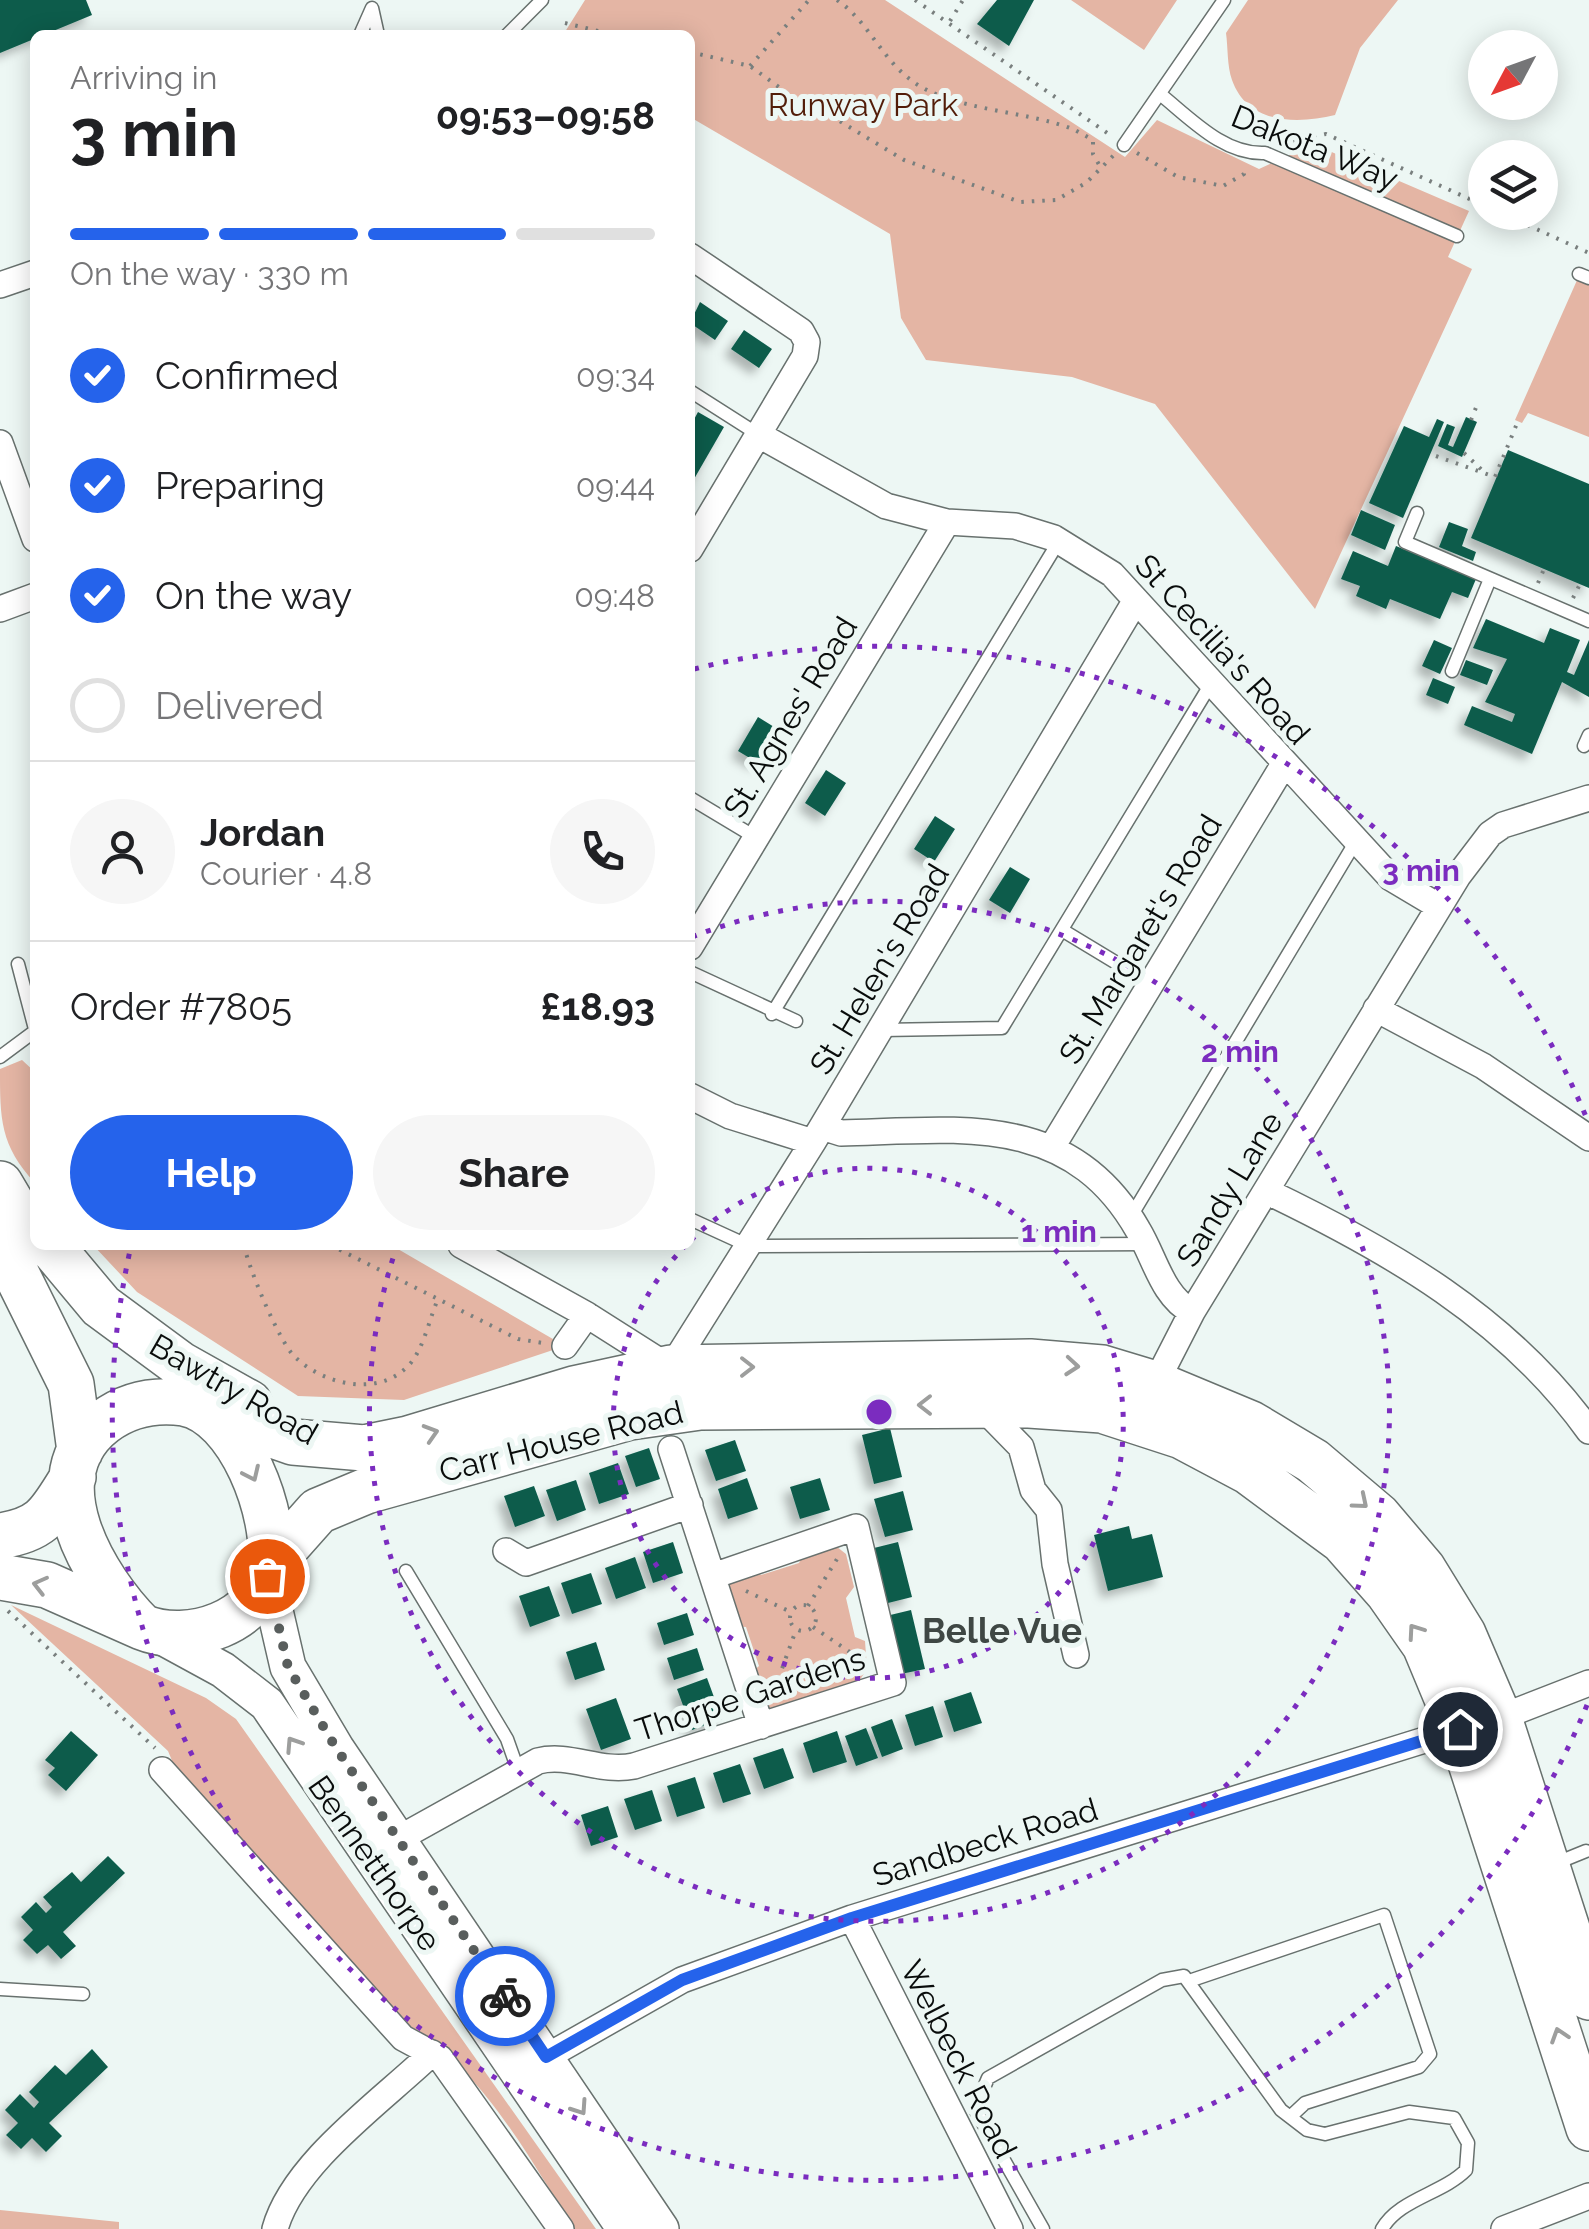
<!DOCTYPE html>
<meta charset="utf-8">
<style>
body{margin:0;font-family:Raleway,sans-serif;background:#f6f6f6;color:#202124;height:100vh;display:flex;flex-direction:column;font-size:38px;white-space:nowrap}
*{box-sizing:border-box;margin:0}
p{font-size:32px;color:#757577}
.icon{flex:none;width:55px;height:55px;fill:none;stroke:currentColor;stroke-width:2;stroke-linecap:round;stroke-linejoin:round}
.map{position:relative;flex:1;overflow:hidden}
.drawer{position:absolute;left:30px;top:30px;width:665px;height:1220px;display:flex;flex-direction:column;background:#fff;border-radius:15px;box-shadow:0 5px 25px #0003}
.drawer>*{flex:none}
.needle{width:65px;rotate:229deg}
.tools{position:absolute;left:1468px;top:30px;display:grid;gap:20px}
.tools a{display:grid;place-items:center;width:90px;height:90px;border-radius:50%;background:#fff;box-shadow:0 5px 25px #0003;font-size:50px}
.pin{position:absolute;display:grid;place-items:center;width:85px;height:85px;color:#fff;margin:-42px;border:5px solid #fff;border-radius:50%;box-shadow:0 2px 10px #0007}
.courier{position:absolute;display:grid;place-items:center;width:100px;height:100px;margin:-50px;border:8px solid #2563eb;border-radius:50%;background:#fff;color:#222;box-shadow:0 2px 12px #0007}
.head em{font-style:normal;font-weight:700}
.head div{display:flex;flex-direction:column-reverse}
.head{display:flex;align-items:center;justify-content:space-between;height:170px;padding:0 40px}
h1{font-size:65px;font-weight:700;line-height:75px}
.bar{display:grid;grid-template-columns:repeat(4,1fr);gap:15px 10px;align-content:center;height:120px;padding:0 40px}
.bar i{height:12px;border-radius:8px;background:#e0e0e0}
.bar .selected{background:#2563eb}
.bar p{grid-column:span 4}
.line{display:flex;align-items:center;gap:25px;padding:0 40px;border-top:2px solid #e0e0e0}
.line div{flex:1}
.round{display:grid;place-items:center;flex:none;width:105px;height:105px;border-radius:52px;background:#f6f6f6}
ol{padding:0 40px;list-style:none}
li{display:flex;align-items:center;gap:30px;height:110px}
li p{margin-inline-start:auto}
li .icon{padding:10px;border-radius:50%;background:#2563eb;color:#fff;stroke-width:4}
li:last-child{color:#757577}
li i{width:55px;height:55px;border:5px solid #e0e0e0;border-radius:50%}
.primary-button{display:flex;gap:20px;margin-top:auto;padding:20px 40px}
.primary-button a{flex:1;height:115px;border-radius:60px;background:#2563eb;color:#fff;font-size:40px;font-weight:700;line-height:115px;text-align:center}
.primary-button a+a{background:#f6f6f6;color:#202124}
.map>svg:first-child{display:block}
</style>
<div class="map">
<svg width="1589" height="2229" viewBox="0 0 1589 2229">
<defs>
<filter id="shadow"><feDropShadow dx="-7" dy="7" stdDeviation="5" flood-color="#0004"/></filter>
</defs>
<rect width="100%" height="100%" fill="#edf7f4"/>
<!-- green -->
<path fill="#e4b5a4" d="M585,0H885L1125,157L1157,120L1259,169L1313,144L1469,211L1448,257L1472,269L1315,609L1155,404L1072,377L926,360L901,318L890,234L690,117V35H563Z
M1071,0H1177L1144,50Z
M1248,0H1398L1360,48L1335,115C1298,124 1248,125 1232,80C1227,66 1228,47 1226,33Z
M1578,278L1589,283V437L1528,413L1522,423L1515,420Z
M22,1060L35,1072V1183C0,1145 0,1119 0,1069Z
M93,1245H391L565,1346L404,1400L298,1396L137,1292Z
M832,1543L846,1554L854,1587L846,1598L855,1637L865,1641L867,1669L852,1692L844,1687L802,1698L800,1706L779,1712L762,1704L751,1673L759,1666L746,1627L734,1626L725,1579L752,1569L761,1575L799,1563L804,1552Z
M11,1605L206,1698L236,1719L596,2229H575C537,2173 480,2062 417,2039L178,1775L168,1751Z
M0,2210L119,2222V2229H0Z"/>
<!-- building -->
<path fill="#0d5c4c" filter="url(#shadow)" d="M0,0H86L92,15L0,53Z
M997,0H1034L1009,46L977,24Z
M700,302L728,321L715,340L690,323Z
M744,330L772,349L759,368L731,349Z
M698,412L724,427L690,486V427Z
M1466,417L1477,422L1462,457L1438,446L1447,424L1455,427L1448,445L1453,447Z
M1437,419L1444,422L1403,518L1369,503L1404,426L1429,437Z
M1508,450L1589,484V588L1471,538Z
M1361,510L1395,525L1385,550L1351,535Z
M1449,522L1468,529L1462,546L1476,552L1473,561L1439,547Z
M1396,546L1476,579L1468,598L1452,592L1440,619L1390,599L1386,609L1356,596L1360,586L1341,579L1353,551L1388,566Z
M1486,619L1544,643L1550,628L1580,640L1567,672L1574,675L1589,640V697L1562,682L1532,754L1464,725L1472,706L1512,722L1515,714L1485,702L1507,659L1473,648Z
M1434,640L1452,648L1440,674L1422,666Z
M1466,660L1493,670L1487,685L1460,675Z
M1433,678L1455,687L1448,704L1426,695Z
M758,717L779,730L758,763L738,751Z
M826,770L846,783L825,816L805,803Z
M935,816L955,829L934,862L914,849Z
M1010,867L1030,879L1010,913L989,900Z
M890,1428L902,1477L874,1484L862,1435Z
M735,1440L746,1471L716,1481L705,1450Z
M649,1448L660,1479L636,1487L625,1456Z
M618,1463L629,1494L599,1504L589,1473Z
M747,1478L758,1509L728,1519L718,1489Z
M820,1478L830,1510L800,1519L790,1487Z
M576,1480L586,1510L557,1521L546,1490Z
M534,1486L545,1516L515,1527L504,1496Z
M903,1491L913,1530L885,1537L874,1499Z
M1129,1526L1132,1539L1152,1534L1163,1577L1108,1591L1094,1535Z
M673,1542L683,1573L653,1583L643,1552Z
M898,1542L912,1597L884,1604L870,1549Z
M635,1557L646,1588L616,1599L605,1568Z
M591,1573L602,1604L572,1614L561,1583Z
M549,1586L560,1616L530,1627L519,1596Z
M911,1610L925,1669L896,1675L882,1617Z
M687,1613L694,1635L664,1645L657,1623Z
M596,1642L605,1670L575,1680L566,1652Z
M697,1648L704,1670L674,1680L667,1658Z
M707,1678L722,1719L692,1730L677,1689Z
M971,1692L982,1723L954,1732L944,1701Z
M616,1698L631,1739L601,1750L586,1709Z
M933,1706L943,1737L915,1746L905,1715Z
M892,1719L903,1749L882,1757L871,1727Z
M866,1728L878,1758L856,1766L845,1736Z
M71,1731L98,1755L66,1791L48,1775L55,1768L45,1760Z
M837,1731L847,1762L813,1773L803,1743Z
M783,1748L794,1778L764,1789L753,1758Z
M740,1764L751,1794L723,1803L713,1773Z
M695,1777L705,1808L677,1817L667,1786Z
M652,1790L662,1821L635,1830L624,1799Z
M608,1806L618,1837L591,1846L581,1815Z
M108,1856L125,1873L63,1932L76,1946L61,1959L48,1945L37,1954L23,1940L33,1930L21,1917L36,1902L46,1913L52,1907L43,1897L72,1872L81,1882Z
M92,2049L108,2067L49,2123L62,2136L46,2152L32,2138L21,2149L6,2135L18,2123L5,2110L20,2094L34,2108L39,2102L29,2092L55,2065L66,2075Z"/>
<g fill="none" stroke-linecap="round" stroke-linejoin="round">
<!-- lane casing -->
<g stroke="#68716e" stroke-width="15">
<path id="lane" d="M360,35L372,8L378,35
M507,35L542,0
M1160,94C1191,119 1224,155 1265,153L1457,236
M1124,145L1224,0
M1579,274L1589,278
M690,391L759,435
M1417,513L1405,542L1589,621
M1452,671L1490,579
M1584,746L1589,735
M690,798L755,837
M1062,930L1153,985
M18,964L35,1029
M690,972L796,1021
M772,1014L1059,541
M881,1030L1002,1028L1212,682
M0,1057L35,1031
M1130,1218L1356,841
M690,1219L749,1246L1146,1244
M406,1571L507,1739L518,1770
M1554,1864L1586,1851
M1189,1981L1384,1915L1430,2054L1419,2067L1305,2103L1290,2117
M0,1989L83,1994
M1043,2229L975,2109L988,2078L1162,1980L1184,1976L1281,2110L1307,2130L1325,2134L1409,2112L1454,2118L1468,2143L1466,2170C1442,2194 1399,2199 1382,2229"/>
</g>
<!-- street casing -->
<g stroke="#68716e" stroke-width="28">
<path id="street" d="M690,256L801,331L807,342L805,356L690,549
M0,285L35,273
M759,435L886,506L947,522L1015,526L1054,538L1112,574L1391,878L1438,906
M0,443L35,539
M0,609L35,596
M690,947L947,522
M1376,1009L1483,1066L1589,1138
M690,1096L730,1116L813,1142
M822,1127L841,1133C958,1130 1070,1111 1138,1230C1155,1258 1162,1296 1192,1312
M1052,1147L1284,764
M1266,1191C1389,1250 1508,1318 1589,1431
M461,1245L587,1315L672,1369
M565,1346L587,1315
M671,1368L813,1142L1136,600
M1151,1392L1192,1312L1458,876L1490,834L1503,825L1589,798
M981,1406L1021,1447L1033,1490L1049,1510L1055,1564L1076,1655
M671,1449L761,1726
M506,1551L526,1563L690,1505
M1499,1718L1589,1683
M162,1770L403,2038L440,2058L561,2229
M398,1839L538,1761C570,1753 600,1773 634,1766L893,1683L856,1527L713,1576
M852,1918L1010,2229
M546,2057L682,1980L852,1918L1460,1729
M275,2229C293,2163 382,2101 432,2053
M1504,2229L1589,2196"/>
</g>
<!-- secondary casing -->
<g stroke="#68716e" stroke-width="38">
<path id="secondary" d="M267,1576L288,1667L336,1748L661,2229
M157,1634L223,1670L267,1704L625,2229"/>
</g>
<!-- highway casing -->
<g stroke="#68716e" stroke-width="48">
<path id="highway" d="M0,1184L35,1243
M0,1241L71,1384L80,1451
M50,1245L101,1306L181,1365L249,1403
M207,1412L293,1442L364,1448L408,1439L574,1389L671,1368L1030,1362L1102,1368L1155,1384L1251,1424L1313,1461L1378,1516L1423,1569L1463,1634L1499,1718L1589,1997
M0,1536C45,1529 50,1513 73,1477
M270,1565L318,1511L366,1491L630,1417L700,1407L1029,1405L1102,1410L1182,1436L1248,1471L1343,1541L1388,1592L1425,1645L1460,1729L1589,2128
M0,1577L47,1585L142,1627C188,1646 260,1623 270,1567C278,1516 240,1413 184,1403C155,1399 128,1404 104,1422C32,1477 94,1579 142,1627"/>
</g>
<!-- path -->
<path stroke="#797f7e" stroke-width="4" stroke-dasharray="2.5 8" stroke-linecap="butt" d="M837,0C868,21 881,58 911,80C950,111 1027,110 1075,130L1093,140V154L1101,168
M915,0L1113,137
M950,21L963,0
M565,23L615,35
M690,52L750,66L809,109L836,119L904,160L1020,202L1056,200L1086,183L1114,155
M750,66L809,0
M1283,143L1326,134L1485,206
M1137,153L1178,177L1223,186L1244,174V166
M1499,212L1589,253
M1471,420L1477,405
M1464,453L1482,470
M1436,456L1495,477L1518,421
M1538,583L1544,569
M1573,598L1580,584
M244,1245C248,1267 279,1341 294,1356C322,1384 375,1397 406,1368C423,1353 429,1319 438,1299
M330,1245L518,1339L543,1343
M746,1591L791,1612
M790 1618a13 13 0 1 1 26 0a13 13 0 1 1-26 0Z
M808,1606L837,1559
M8,1611L155,1748
M813,1627L863,1661
M775,1688L796,1630"/>
<!-- lane -->
<use href="#lane" stroke="#fff" stroke-width="12"/>
<!-- street -->
<use href="#street" stroke="#fff" stroke-width="25"/>
<!-- secondary -->
<use href="#secondary" stroke="#fff" stroke-width="35"/>
<!-- highway -->
<use href="#highway" stroke="#fff" stroke-width="45"/>
</g>
<!-- one-way arrows -->
<defs><path id="oneway-chevron" d="M-2-3.5L2.5 0L-2 3.5" fill="none" stroke-width="1.6" stroke-linecap="round" stroke-linejoin="round" transform="scale(2.5)"/></defs>
<g stroke="#9d9e9d">
<use href="#oneway-chevron" transform="translate(1072 1366) rotate(5)"/>
<use href="#oneway-chevron" transform="translate(747 1367)"/>
<use href="#oneway-chevron" transform="translate(925 1405) rotate(180)"/>
<use href="#oneway-chevron" transform="translate(431 1433) rotate(-17)"/>
<use href="#oneway-chevron" transform="translate(252 1474) rotate(65)"/>
<use href="#oneway-chevron" transform="translate(1361 1502) rotate(40)"/>
<use href="#oneway-chevron" transform="translate(40 1585) rotate(-166)"/>
<use href="#oneway-chevron" transform="translate(1415 1631) rotate(-125)"/>
<use href="#oneway-chevron" transform="translate(293 1744) rotate(-123)"/>
<use href="#oneway-chevron" transform="translate(1559 2035) rotate(-108)"/>
<use href="#oneway-chevron" transform="translate(580 2108) rotate(56)"/>
</g>
<g fill="none" stroke-linecap="round" stroke-linejoin="round">
<!-- done -->
<path stroke="#595e5d" stroke-width="10" stroke-dasharray="0 18" d="M267,1576L288,1667L336,1748L505,1996"/>
<!-- route -->
<path stroke="#2563eb" stroke-width="12" d="M505,1996L546,2057L682,1980L852,1918L1460,1729"/>
</g>
<!-- distance rings -->
<g fill="none" stroke="#7b2cbf" stroke-width="5" stroke-dasharray="5 10">
<path d="M691 1240A255 255 0 1 1 685 1246"/>
<path d="M692 937A510 510 0 1 1 397 1246"/>
<path d="M1587 1705A766 766 0 0 1 131 1246M694 669A766 766 0 0 1 1587 1119"/>
</g>
<g text-anchor="middle" dominant-baseline="central" stroke-width="10" stroke-linejoin="round" paint-order="stroke">
<!-- park labels -->
<g font-size="32" fill="#521d09" stroke="#edf7f4">
<text x="863" y="104">Runway Park</text>
</g>
<!-- street labels -->
<g font-size="32" fill="#090c0b" stroke="#edf7f4">
<text transform="translate(1315 147) rotate(22)">Dakota Way</text>
<text transform="translate(1223 649) rotate(48)">St Cecilia's Road</text>
<text transform="translate(790 717) rotate(-59)">St. Agnes' Road</text>
<text transform="translate(1140 939) rotate(-59)">St. Margaret's Road</text>
<text transform="translate(879 969) rotate(-59)">St. Helen's Road</text>
<text transform="translate(1229 1189) rotate(-59)">Sandy Lane</text>
<text transform="translate(234 1389) rotate(30)">Bawtry Road</text>
<text transform="translate(561 1441) rotate(-14)">Carr House Road</text>
<text transform="translate(750 1694) rotate(-18)">Thorpe Gardens</text>
<text transform="translate(985 1842) rotate(-17)">Sandbeck Road</text>
<text transform="translate(375 1863) rotate(55)">Bennetthorpe</text>
<text transform="translate(959 2059) rotate(63)">Welbeck Road</text>
</g>
<!-- neighbourhood labels -->
<g font-size="35" font-weight="bold" fill="#3f4744" stroke="#edf7f4">
<text x="1002" y="1630">Belle Vue</text>
</g>
</g>
<circle cx="879" cy="1412" r="15" fill="#7b2cbf" stroke="#edf7f4" stroke-width="5"/>
<g font-size="30" text-anchor="middle" font-weight="bold" fill="#7b2cbf" stroke="#edf7f4" stroke-width="10" stroke-linejoin="round" paint-order="stroke">
<text x="1421" y="881">3 min</text>
<text x="1240" y="1062">2 min</text>
<text x="1059" y="1242">1 min</text>
</g>
</svg>
<div class="tools">
<a><svg class="needle" viewBox="-14 -14 28 28"><path d="M0-13l5 13h-10z" fill="#e53935"/><path d="M0 13l5-13h-10z" fill="#757577"/></svg></a>
<a><svg class="icon" aria-label="layers" viewBox="0 0 24 24"><path d="M12 4l9 5-9 5-9-5zM3 14l9 5 9-5"/></svg></a>
</div>
<div class="pin" style="left:267px;top:1576px;background:#ea580c"><svg class="icon" aria-label="bag" viewBox="0 0 24 24"><path d="M5 8h14l-1 12H6zM9 8a3 3 0 0 1 6 0"/></svg></div>
<div class="pin" style="left:1460px;top:1729px;background:#1f2937"><svg class="icon" aria-label="home" viewBox="0 0 24 24"><path d="M3 11l9-7 9 7M6 9v11h12V9"/></svg></div>
<div class="courier" style="left:505px;top:1996px"><svg class="icon" aria-label="bike" viewBox="0 0 24 24"><circle cx="6" cy="16" r="4"/><circle cx="18" cy="16" r="4"/><path d="M6 16l4-8h5l3 8M10 8l3 8H6M13 5h3"/></svg></div>
<section class="drawer">
<div class="head"><div><h1>3 min</h1><p>Arriving in</p></div><em>09:53–09:58</em></div>
<div class="bar"><i class="selected"></i><i class="selected"></i><i class="selected"></i><i></i><p>On the way · 330 m</p></div>
<ol>
<li><svg class="icon" aria-label="check" viewBox="0 0 24 24"><path d="M5 12l5 5 9-10"/></svg>Confirmed<p>09:34</p></li>
<li><svg class="icon" aria-label="check" viewBox="0 0 24 24"><path d="M5 12l5 5 9-10"/></svg>Preparing<p>09:44</p></li>
<li><svg class="icon" aria-label="check" viewBox="0 0 24 24"><path d="M5 12l5 5 9-10"/></svg>On the way<p>09:48</p></li>
<li><i></i>Delivered</li>
</ol>
<div class="line" style="height:180px"><a class="round"><svg class="icon" aria-label="person" viewBox="0 0 24 24"><circle cx="12" cy="8" r="4"/><path d="M4 21q1-7 8-7t8 7"/></svg></a><div><b>Jordan</b><p>Courier · 4.8</p></div><a class="round"><svg class="icon" aria-label="phone" viewBox="0 0 24 24"><path d="M5 4h4l2 5-3 2q2 4 5 5l2-3 5 2v4C11 20 4 13 5 4z"/></svg></a></div>
<div class="line" style="height:130px"><div>Order #7805</div><b>£18.93</b></div>
<div class="primary-button"><a>Help</a><a>Share</a></div>
</section>
</div>
